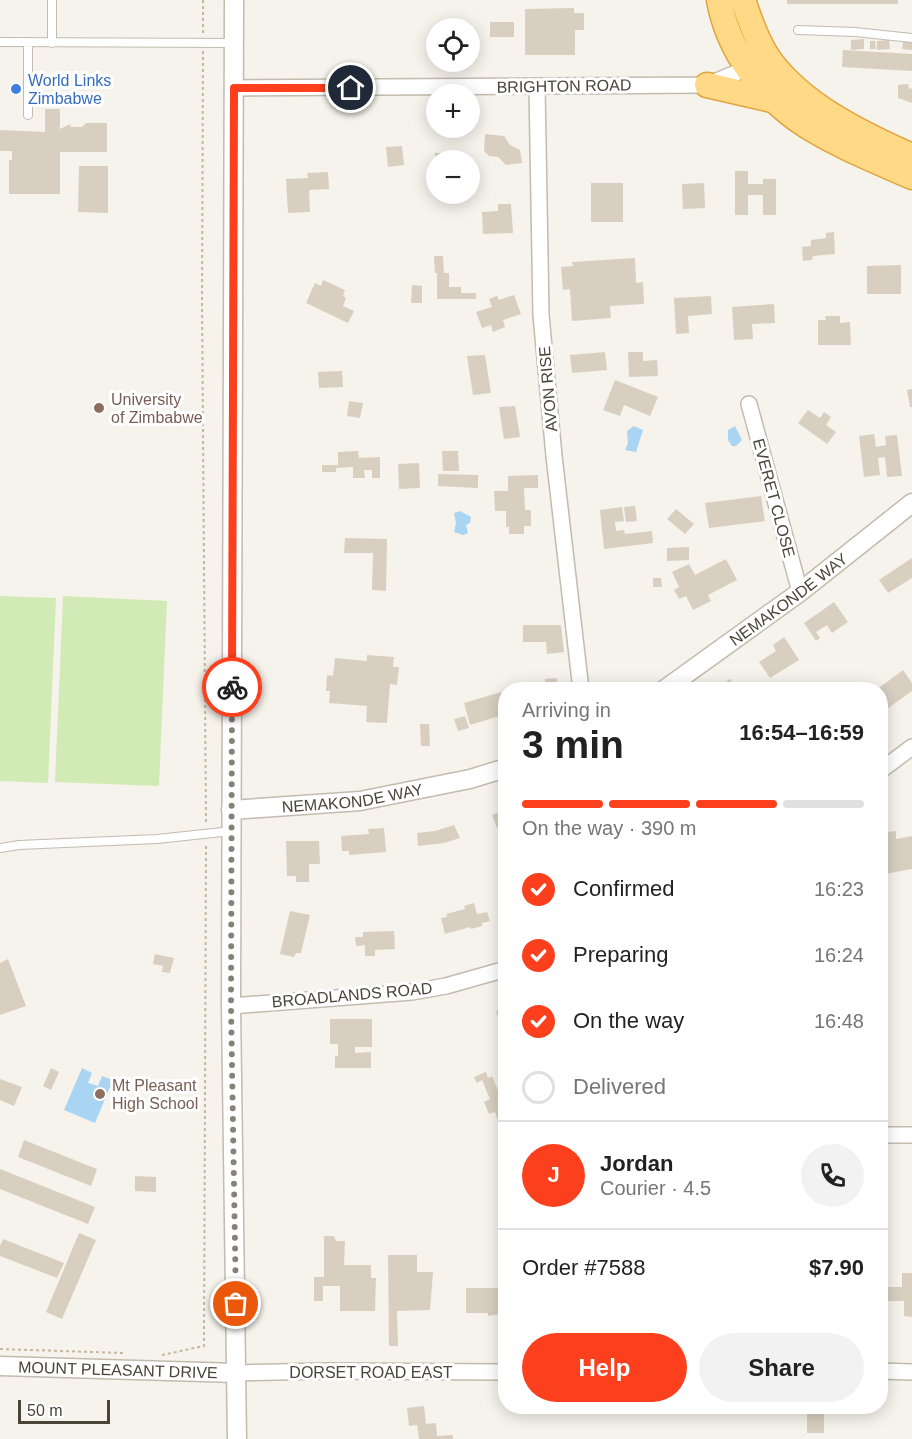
<!DOCTYPE html>
<meta charset="utf-8">
<style>
body{margin:0;font-family:Helvetica,sans-serif;background:#f2f2f2;color:#222;height:100vh;display:flex;flex-direction:column;font-size:22px;white-space:nowrap}
*{box-sizing:border-box;margin:0}
p{font-size:20px;color:#767676}
.icon{flex:none;width:33px;height:33px;fill:none;stroke:currentColor;stroke-width:2;stroke-linecap:round;stroke-linejoin:round}
.map{position:relative;flex:1;overflow:hidden}
.sheet{position:absolute;left:498px;top:682px;width:390px;height:732px;display:flex;flex-direction:column;background:#fff;border-radius:24px;box-shadow:0 3px 15px #0003}
.sheet>*{flex:none}
.buttons{position:absolute;left:426px;top:18px;display:grid;gap:12px}
.buttons a{display:grid;place-items:center;width:54px;height:54px;border-radius:50%;background:#fff;box-shadow:0 3px 15px #0003;font-size:30px}
.scale{position:absolute;left:18px;bottom:15px;width:92px;box-sizing:border-box;padding-left:6px;border:3px solid #4b4439;border-top:0;font-size:16px;line-height:21px;white-space:nowrap;color:#4b4439;-webkit-text-stroke:4px #fff;paint-order:stroke}
.pin{position:absolute;display:grid;place-items:center;width:51px;height:51px;color:#fff;margin:-26px;border:3px solid #fff;border-radius:50%;box-shadow:0 2px 6px #0007}
.courier{position:absolute;display:grid;place-items:center;width:60px;height:60px;margin:-30px;border:4px solid #fc3f1d;border-radius:50%;background:#fff;color:#222;box-shadow:0 2px 8px #0007}
.headline em{font-style:normal;font-weight:700}
.headline div{display:flex;flex-direction:column-reverse}
.headline{display:flex;align-items:center;justify-content:space-between;height:102px;padding:0 24px}
h1{font-size:39px;font-weight:700;line-height:45px}
.bar{display:grid;grid-template-columns:repeat(4,1fr);gap:9px 6px;align-content:center;height:72px;padding:0 24px}
.bar i{height:8px;border-radius:4px;background:#e0e0e0}
.bar .on{background:#fc3f1d}
.bar p{grid-column:span 4}
.line{display:flex;align-items:center;gap:15px;padding:0 24px;border-top:2px solid #e0e0e0}
.line div{flex:1}
.round{display:grid;place-items:center;flex:none;width:63px;height:63px;border-radius:32px;background:#f2f2f2}
ol{padding:0 24px;list-style:none}
li{display:flex;align-items:center;gap:18px;height:66px}
li p{margin-inline-start:auto}
li .icon{padding:6px;border-radius:50%;background:#fc3f1d;color:#fff;stroke-width:4}
li:last-child{color:#767676}
li i{width:33px;height:33px;border:3px solid #e0e0e0;border-radius:50%}
.action{display:flex;gap:12px;margin-top:auto;padding:12px 24px}
.action a{flex:1;height:69px;border-radius:36px;background:#fc3f1d;color:#fff;font-size:24px;font-weight:700;line-height:69px;text-align:center}
.action a+a{background:#f2f2f2;color:#222}
.map>svg:first-child{display:block}
</style>
<div class="map">
<svg width="912" height="1439" viewBox="0 0 912 1439">
<rect width="100%" height="100%" fill="#f6f3ec"/>
<!-- green -->
<path fill="#d2eab5" d="M0,596L56,598L48,783L0,781Z
M63,596L167,601L159,786L55,782Z"/>
<!-- water -->
<path fill="#a9d4f2" d="M634,426L643,430L636,452L625,450L628,443L627,431Z
M735,426L742,440L736,446H732L728,440V430Z
M460,511L471,517L470,523L466,525L468,533L463,535L454,532L456,523L454,513Z
M82,1068L92,1073L88,1083L98,1086L102,1076L113,1080L95,1123L64,1110Z"/>
<!-- building -->
<path fill="#d8cfc1" d="M787,0H898V4H787Z
M574,8V13H584V30H575V55H525V9Z
M490,22H514V37H490Z
M864,39V49L851,50V40Z
M889,40L890,49L877,50V41Z
M870,41H875L876,49H870Z
M903,41H912V50L902,49Z
M843,50L912,54V71L842,67Z
M908,84L909,89L912,88V103L898,98V85Z
M45,109H60V129L70,124L71,127H82L86,123H107V152H60V194H9V160H12V151H0V130L45,132Z
M485,134L504,136L510,145L520,150L522,163L506,165L498,157L489,156L484,151Z
M402,146L404,165L388,167L386,147Z
M435,153H449V160H435Z
M79,166H108V213L78,212Z
M735,171H748V184H763V179H776V215H763V195H748V215H735Z
M328,172L329,189L309,190L310,212L288,213L286,179L308,178L307,173Z
M591,183H623V222H591Z
M704,183L705,208L683,209L682,184Z
M498,204H511L513,233L483,234L482,212L498,211Z
M834,232L835,254L813,256L812,260L803,261L802,247L811,246V240L826,238V233Z
M434,256H443L444,273H449V287H461V293H476V299H437V273H435Z
M635,258L636,283L643,282L644,304L610,306L611,318L572,321L570,289L563,290L561,267L573,266L572,262Z
M901,265V294H867V266Z
M323,280L345,290L343,296L346,298L343,306L354,311L348,323L306,303L315,283L321,286Z
M412,285L422,286V303H411Z
M514,295L521,314L503,320L505,327L493,332L491,325L482,328L476,312L492,307L489,299L497,296L499,300Z
M711,296L712,314L688,316L689,333L676,334L674,298Z
M774,304L775,323L752,324L753,339L734,340L732,307Z
M825,316H840V323L850,322L851,345H818V320H826Z
M605,352L607,370L572,373L570,355Z
M628,352H643V361L657,360L658,376L629,377Z
M485,355L491,393L473,395L467,356Z
M342,371L343,387L319,388L318,372Z
M615,380L658,397L650,416L624,405L620,416L603,410Z
M912,389V407H910L907,390Z
M349,401L363,403L360,418L347,416Z
M515,406L520,437L504,439L499,407Z
M808,410L820,418L824,412L831,417L826,425L836,432L827,444L798,423Z
M874,434L876,447L886,445L885,436L897,435L902,476L887,477L885,457L878,458L880,475L864,477L859,436Z
M358,451L359,458L380,457V478H372V470H364L365,478H353V467L336,468V472H322V465H338V452Z
M442,451H458L459,471H443Z
M419,463L420,488L399,489L398,464Z
M438,474L478,475V488L438,486Z
M538,475V488H524L525,510H531V526H524V534H509V527H506V511H495L494,491H508V476Z
M761,496L765,521L709,528L705,503Z
M635,506L637,521L626,522L624,507Z
M622,507L624,521L615,522L616,531L624,530L625,534L652,531L653,543L604,549L600,510Z
M676,509L694,524L685,534L667,519Z
M345,538L387,539L386,591L372,590L373,553H344Z
M689,547V560L667,561V548Z
M912,558V578L888,593L879,580Z
M726,559L737,580L708,595L711,601L693,610L686,596L679,599L674,590L679,587L672,572L689,564L695,575Z
M653,578H661L662,587H653Z
M834,602L848,622L832,633L827,625L816,632L820,638L816,641L804,623Z
M523,625H561L564,652L547,654L546,642H523Z
M784,637L799,660L770,678L759,662L776,651L773,645Z
M367,655L394,657L393,667H399L397,685L390,684L387,723L366,722L367,706L329,703L330,691H326L327,675L333,676L335,658L367,661Z
M903,670L912,683V691L880,714V690H876Z
M557,678V690H546L545,679Z
M730,679L738,690H714Z
M501,692L506,714L470,725L464,703Z
M465,716L469,728L458,731L454,719Z
M420,724H429L430,746H421Z
M506,799V825L497,828L492,815L505,810L501,800Z
M454,825L460,838L444,843L418,846L417,833L435,831Z
M384,828L386,852L349,855V851H342L341,836L369,834L368,829Z
M896,831V839L912,836V869L880,875V833Z
M286,841H319L320,864H309V882H296V876H287Z
M474,903L477,914L487,912L490,921L482,923V926L471,929L470,927L445,934L441,918L447,917L446,914L465,909L464,906Z
M290,911L310,915L301,953H296L294,957L280,954Z
M394,931L395,949L375,950V956H365V945L356,946L355,937H363V932Z
M155,954L174,958L170,973L162,972L163,966L153,964Z
M8,959L26,1006L0,1015V963Z
M506,1008V1045H505L496,1011Z
M330,1019H372V1047H355V1053L371,1052V1068H335V1056H338V1044H330Z
M51,1068L59,1072L51,1090L43,1086Z
M486,1072L488,1078L492,1076L499,1093L506,1091V1120L499,1123L495,1112L489,1114L484,1102L490,1099L482,1080L477,1083L474,1077Z
M0,1079L22,1087L14,1106L0,1100Z
M24,1140L97,1169L91,1186L18,1157Z
M0,1169L95,1207L88,1224L0,1189Z
M135,1176L156,1177V1192L135,1191Z
M79,1233L96,1240L62,1319L46,1312Z
M324,1236H334L336,1241H345L344,1265H371V1278H376L375,1311H340V1286H323V1301H314V1277H324Z
M3,1239L64,1263L57,1278L0,1256V1246Z
M388,1255H417V1272H433L430,1310L397,1311L398,1346H389Z
M902,1273H912V1317L904,1316V1301H884L885,1287H902Z
M466,1288H503L506,1313L488,1316V1313H466Z
M424,1406L426,1424L436,1423L437,1436L453,1435V1439H419L417,1425L409,1426L407,1408Z
M807,1408H824V1433H807Z"/>
<g fill="none" stroke-linecap="round" stroke-linejoin="round">
<!-- service casing -->
<g stroke="#c2bbae" stroke-width="10">
<path id="service" d="M798,30L855,32L912,38
M0,42L233,43
M28,42V115
M52,43V0
M0,848L19,845L157,839L232,831"/>
</g>
<!-- minor casing -->
<g stroke="#c2bbae" stroke-width="18">
<path id="minor" d="M537,87L541,315L554,456L581,690
M234,88L707,85L755,65
M749,404L800,592
M880,771L912,747
M231,1006L412,992L446,986L506,969
M880,1135H912
M880,1371L912,1372
M237,1373L325,1371L506,1372"/>
</g>
<!-- tertiary casing -->
<g stroke="#c2bbae" stroke-width="21">
<g id="tertiary">
<path d="M234,0L231,1006L237,1439"/>
<path id="s1" d="M664,690L800,592L912,503"/>
<path id="s2" d="M231,810L360,801L470,779L506,768"/>
<path id="s3" d="M0,1366L237,1373"/>
</g>
</g>
<!-- trunk casing -->
<g stroke="#e0a43c" stroke-width="27">
<path id="trunk" d="M719,0C728,50 762,97 805,125C838,146 876,161 912,177
M743,0C750,20 757,41 769,59C802,105 862,134 912,156
M707,85L776,101"/>
</g>
<!-- path -->
<path stroke="#c4b79f" stroke-width="2" stroke-dasharray="3 3" stroke-linecap="butt" d="M203,33V0
M203,51L202,300L206,825
M0,1349L123,1353
M162,1355L204,1346L206,843"/>
<!-- service -->
<use href="#service" stroke="#fff" stroke-width="8"/>
<!-- minor -->
<use href="#minor" stroke="#fff" stroke-width="15"/>
<!-- tertiary -->
<use href="#tertiary" stroke="#fff" stroke-width="18"/>
<!-- trunk -->
<use href="#trunk" stroke="#ffd985" stroke-width="24"/>
</g>
<g fill="none" stroke-linecap="round" stroke-linejoin="round">
<!-- done -->
<path stroke="#878178" stroke-width="6" stroke-dasharray="0 10.8" d="M232,687L231,1006L236,1304"/>
<!-- route -->
<path stroke="#fc3f1d" stroke-width="8" d="M232,687L234,88H351"/>
</g>
<!-- markers -->
<circle fill="#3f7fe0" stroke="#fff" stroke-width="2" cx="16" cy="89" r="6"/>
<g fill="#8d6e63" stroke="#fff" stroke-width="2">
<circle cx="99" cy="408" r="6"/>
<circle cx="100" cy="1094" r="6"/>
</g>
<g text-anchor="middle" dominant-baseline="central" stroke-width="6" stroke-linejoin="round" paint-order="stroke">
<!-- shop labels -->
<g font-size="16" fill="#366cbe" stroke="#fff" text-anchor="start">
<text x="28" y="80">World Links<tspan x="28" dy="18">Zimbabwe</tspan></text>
</g>
<!-- street labels -->
<g font-size="16" fill="#4b4439" stroke="#fff">
<text transform="translate(564 86) rotate(-1)">BRIGHTON ROAD</text>
<text transform="translate(548 389) rotate(-95)">AVON RISE</text>
<text transform="translate(774 498) rotate(75)">EVERET CLOSE</text>
<text stroke="none"><textPath href="#s1" startOffset="154">NEMAKONDE WAY</textPath></text>
<text stroke="none"><textPath href="#s2" startOffset="122">NEMAKONDE WAY</textPath></text>
<text transform="translate(352 995) rotate(-5)">BROADLANDS ROAD</text>
<text stroke="none"><textPath href="#s3" startOffset="118">MOUNT PLEASANT DRIVE</textPath></text>
<text x="371" y="1372">DORSET ROAD EAST</text>
</g>
<!-- education labels -->
<g font-size="16" fill="#785e54" stroke="#fff" text-anchor="start">
<text x="111" y="399">University<tspan x="111" dy="18">of Zimbabwe</tspan></text>
<text x="112" y="1085">Mt Pleasant<tspan x="112" dy="18">High School</tspan></text>
</g>
</g>
</svg>
<div class="buttons">
<a><svg class="icon" aria-label="locate" viewBox="0 0 24 24"><circle cx="12" cy="12" r="6"/><path d="M12 2v4M12 18v4M2 12h4M18 12h4"/></svg></a>
<a>+</a>
<a>−</a>
</div>
<div class="scale">50 m</div>
<div class="pin" style="left:236px;top:1304px;background:#ea580c"><svg class="icon" aria-label="bag" viewBox="0 0 24 24"><path d="M5 8h14l-1 12H6zM9 8a3 3 0 0 1 6 0"/></svg></div>
<div class="pin" style="left:351px;top:88px;background:#1f2937"><svg class="icon" aria-label="home" viewBox="0 0 24 24"><path d="M3 11l9-7 9 7M6 9v11h12V9"/></svg></div>
<div class="courier" style="left:232px;top:687px"><svg class="icon" aria-label="bike" viewBox="0 0 24 24"><circle cx="6" cy="16" r="4"/><circle cx="18" cy="16" r="4"/><path d="M6 16l4-8h5l3 8M10 8l3 8H6M13 5h3"/></svg></div>
<section class="sheet">
<div class="headline"><div><h1>3 min</h1><p>Arriving in</p></div><em>16:54–16:59</em></div>
<div class="bar"><i class="on"></i><i class="on"></i><i class="on"></i><i></i><p>On the way · 390 m</p></div>
<ol>
<li><svg class="icon" aria-label="check" viewBox="0 0 24 24"><path d="M5 12l5 5 9-10"/></svg>Confirmed<p>16:23</p></li>
<li><svg class="icon" aria-label="check" viewBox="0 0 24 24"><path d="M5 12l5 5 9-10"/></svg>Preparing<p>16:24</p></li>
<li><svg class="icon" aria-label="check" viewBox="0 0 24 24"><path d="M5 12l5 5 9-10"/></svg>On the way<p>16:48</p></li>
<li><i></i>Delivered</li>
</ol>
<div class="line" style="height:108px"><b class="round" style="background:#fc3f1d;color:#fff">J</b><div><b>Jordan</b><p>Courier · 4.5</p></div><a class="round"><svg class="icon" aria-label="phone" viewBox="0 0 24 24"><path d="M5 4h4l2 5-3 2q2 4 5 5l2-3 5 2v4C11 20 4 13 5 4z"/></svg></a></div>
<div class="line" style="height:78px"><div>Order #7588</div><b>$7.90</b></div>
<div class="action"><a>Help</a><a>Share</a></div>
</section>
</div>
